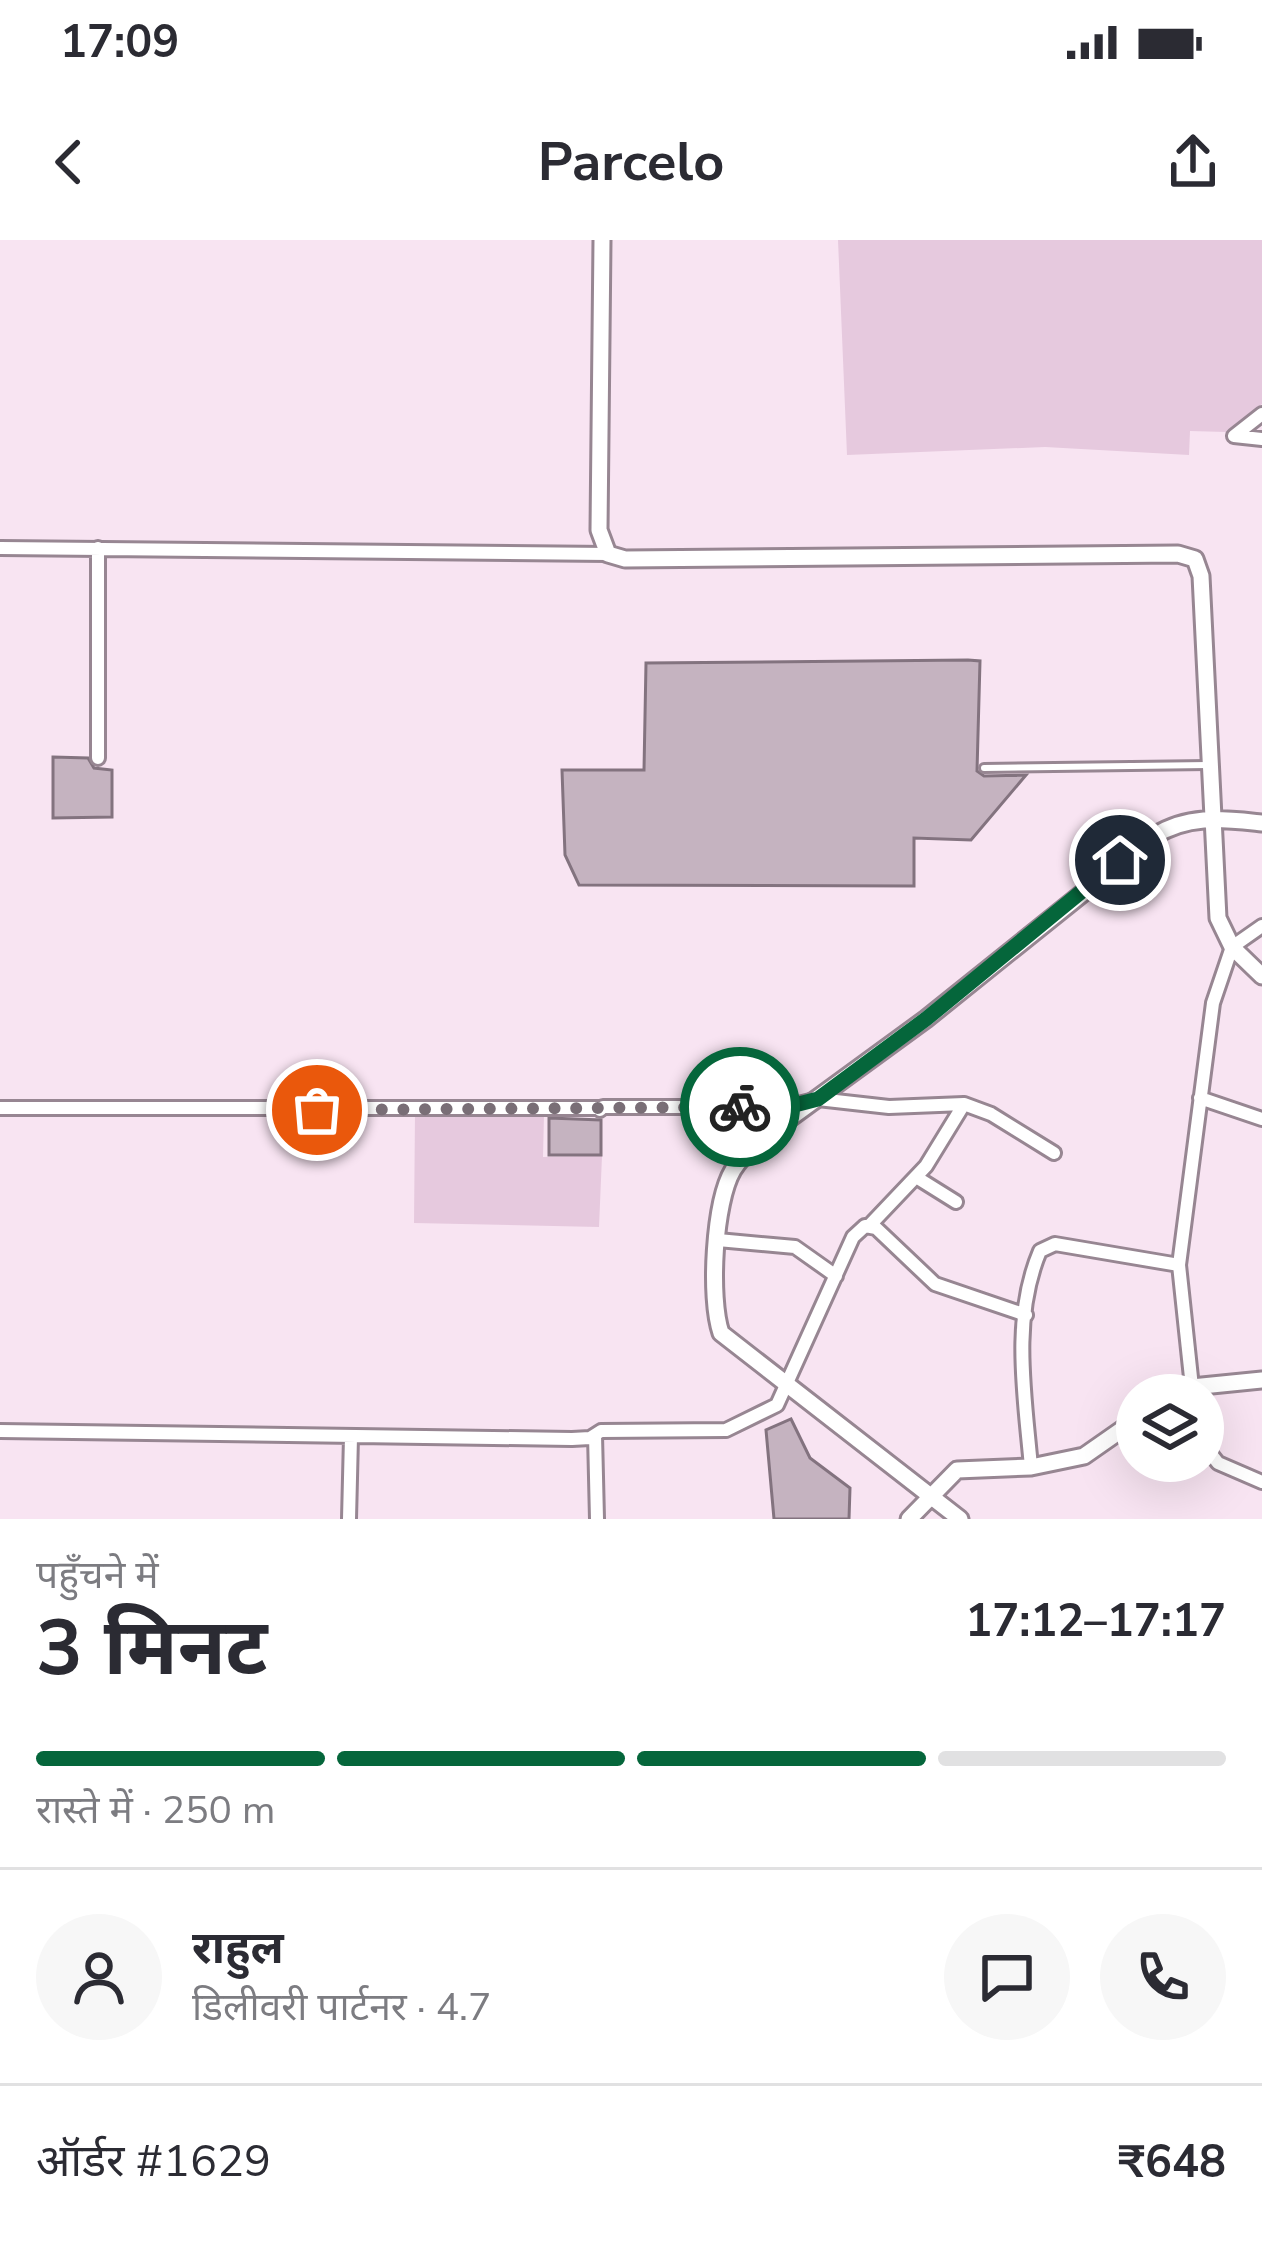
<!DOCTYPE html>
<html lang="hi">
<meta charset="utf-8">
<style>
body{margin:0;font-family:"Nunito Sans","Noto Sans Devanagari",sans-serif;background:#f7f7f7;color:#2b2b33;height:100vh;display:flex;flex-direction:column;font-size:45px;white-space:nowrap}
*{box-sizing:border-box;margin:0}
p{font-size:39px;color:#7c7c81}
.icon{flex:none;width:66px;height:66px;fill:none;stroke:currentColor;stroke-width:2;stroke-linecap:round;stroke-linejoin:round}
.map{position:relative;height:1279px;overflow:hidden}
.drawer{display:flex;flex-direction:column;background:#fff;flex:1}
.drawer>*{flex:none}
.fabs{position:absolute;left:1116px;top:1134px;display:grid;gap:24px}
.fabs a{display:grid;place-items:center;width:108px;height:108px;border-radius:50%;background:#fff;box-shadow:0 12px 48px #0002;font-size:60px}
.pin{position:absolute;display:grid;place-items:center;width:102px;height:102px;color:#fff;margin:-51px;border:6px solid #fff;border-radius:50%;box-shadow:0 3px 12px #0007}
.courier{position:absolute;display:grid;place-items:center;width:120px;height:120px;margin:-60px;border:9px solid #05663b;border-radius:50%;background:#fff;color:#222;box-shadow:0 3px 15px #0007}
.headline em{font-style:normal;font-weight:700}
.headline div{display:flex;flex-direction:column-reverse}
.headline{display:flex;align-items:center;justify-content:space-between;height:204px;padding:0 36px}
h1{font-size:78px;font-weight:700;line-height:90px}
.bar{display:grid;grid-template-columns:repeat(4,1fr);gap:18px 12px;align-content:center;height:144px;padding:0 36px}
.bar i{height:15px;border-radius:9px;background:#e1e1e2}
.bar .on{background:#05663b}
.bar p{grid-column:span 4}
.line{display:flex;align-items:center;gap:30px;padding:0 36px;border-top:3px solid #e1e1e2}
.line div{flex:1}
.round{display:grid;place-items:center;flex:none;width:126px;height:126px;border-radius:63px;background:#f7f7f7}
.status{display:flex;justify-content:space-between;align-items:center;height:84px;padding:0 60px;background:#fff;direction:ltr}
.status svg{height:33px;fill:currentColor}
header{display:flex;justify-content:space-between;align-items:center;height:156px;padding:0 36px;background:#fff;font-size:54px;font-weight:700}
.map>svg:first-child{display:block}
</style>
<div class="status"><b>17:09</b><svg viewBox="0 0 49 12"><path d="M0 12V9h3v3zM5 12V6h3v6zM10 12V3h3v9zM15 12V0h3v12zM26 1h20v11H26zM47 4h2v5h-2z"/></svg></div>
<header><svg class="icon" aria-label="back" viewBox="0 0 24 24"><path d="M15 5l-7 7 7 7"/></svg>Parcelo<svg class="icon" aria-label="share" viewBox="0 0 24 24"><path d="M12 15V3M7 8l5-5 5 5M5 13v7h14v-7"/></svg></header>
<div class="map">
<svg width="1262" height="1279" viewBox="0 0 1262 1279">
<rect width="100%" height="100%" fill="#f8e4f2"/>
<!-- green -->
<path fill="#e6c9de" d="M838,0H1262V164L1226,192L1190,191L1189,215L1045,207L847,215Z
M415,874H544L543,917L602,916L599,987L414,983Z"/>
<!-- building -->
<path fill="#c5b3c0" stroke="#83737f" stroke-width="3" d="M968,420L980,421L977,531L984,536L1026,535L971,600L914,598V646L579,645L565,615L562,530H644L646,423Z
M53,517L88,518L94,528L112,530V577L53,578Z
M549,878L601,880V915H549Z
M791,1179L810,1218L850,1248L849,1279H774L766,1190Z"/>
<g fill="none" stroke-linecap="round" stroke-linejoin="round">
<!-- service casing -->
<g stroke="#978692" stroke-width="12">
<path id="service" d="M984,528L1208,525"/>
</g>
<!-- minor casing -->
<g stroke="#978692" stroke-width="18">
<path id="minor" d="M1262,174L1234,196L1262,199
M0,308L608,314
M98,308V518
M1200,858L1262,879
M0,868H600
M600,870L603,867H787L818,859L889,867L964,864L991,874L1054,913
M916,937L956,962
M869,986L926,926L964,864
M718,1000L795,1007L836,1036
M1192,1147L1179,1025L1213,763L1232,707L1262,686
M0,1191L572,1199L590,1198L601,1191L726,1190L777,1165L853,997L865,986L876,988L935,1044L1026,1075
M595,1195L597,1279
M1203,1204L1218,1223L1262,1242
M1031,1227C1025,1157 1011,1079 1040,1011L1055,1004L1179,1025
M349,1279L351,1197"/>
</g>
<!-- tertiary casing -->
<g stroke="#978692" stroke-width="21">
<path id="tertiary" d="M602,0L599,290L608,314L625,319L1178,314L1195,319L1201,336L1218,678L1232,707L1262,736
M1173,1155L1192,1147L1262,1140
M909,1279L957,1230L1031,1227L1084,1216L1137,1179
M960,1279L721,1093C709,1058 714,962 733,930C742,915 754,905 767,895L926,779L1154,596C1189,574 1223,579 1262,583"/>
</g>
<!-- service -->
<use href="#service" stroke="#fff" stroke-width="6"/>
<!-- minor -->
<use href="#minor" stroke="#fff" stroke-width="12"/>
<!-- tertiary -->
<use href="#tertiary" stroke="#fff" stroke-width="15"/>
</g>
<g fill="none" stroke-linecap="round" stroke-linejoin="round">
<!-- done -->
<path stroke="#796e76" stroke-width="12" stroke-dasharray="0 21.6" d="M317,870L740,867"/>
<!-- route -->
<path stroke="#05663b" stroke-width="15" d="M740,867H787L818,859L926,779L1120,620"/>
</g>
</svg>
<div class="fabs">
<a><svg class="icon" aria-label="layers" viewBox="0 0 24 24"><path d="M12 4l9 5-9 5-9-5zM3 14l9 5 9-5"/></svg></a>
</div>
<div class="pin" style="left:317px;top:870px;background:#ea580c"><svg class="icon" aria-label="bag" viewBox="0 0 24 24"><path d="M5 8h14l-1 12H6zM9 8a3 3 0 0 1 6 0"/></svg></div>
<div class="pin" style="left:1120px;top:620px;background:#1f2937"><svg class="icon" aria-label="home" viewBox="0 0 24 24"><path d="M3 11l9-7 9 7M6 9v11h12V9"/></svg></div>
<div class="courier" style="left:740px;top:867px"><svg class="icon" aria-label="bike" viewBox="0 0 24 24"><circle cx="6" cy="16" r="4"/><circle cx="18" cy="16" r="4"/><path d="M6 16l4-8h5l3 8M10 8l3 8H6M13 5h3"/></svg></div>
</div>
<section class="drawer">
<div class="headline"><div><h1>3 मिनट</h1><p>पहुँचने में</p></div><em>17:12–17:17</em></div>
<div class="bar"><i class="on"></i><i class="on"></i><i class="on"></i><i></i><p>रास्ते में · 250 m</p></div>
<div class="line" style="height:216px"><a class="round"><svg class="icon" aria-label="person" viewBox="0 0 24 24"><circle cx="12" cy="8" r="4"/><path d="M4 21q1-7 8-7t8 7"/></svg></a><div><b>राहुल</b><p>डिलीवरी पार्टनर · 4.7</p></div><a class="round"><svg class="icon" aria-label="chat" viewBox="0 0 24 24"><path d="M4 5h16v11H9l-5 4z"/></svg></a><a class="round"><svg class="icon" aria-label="phone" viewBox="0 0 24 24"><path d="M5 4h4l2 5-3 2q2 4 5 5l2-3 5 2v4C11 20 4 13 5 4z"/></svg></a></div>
<div class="line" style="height:156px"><div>ऑर्डर #1629</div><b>₹648</b></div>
</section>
